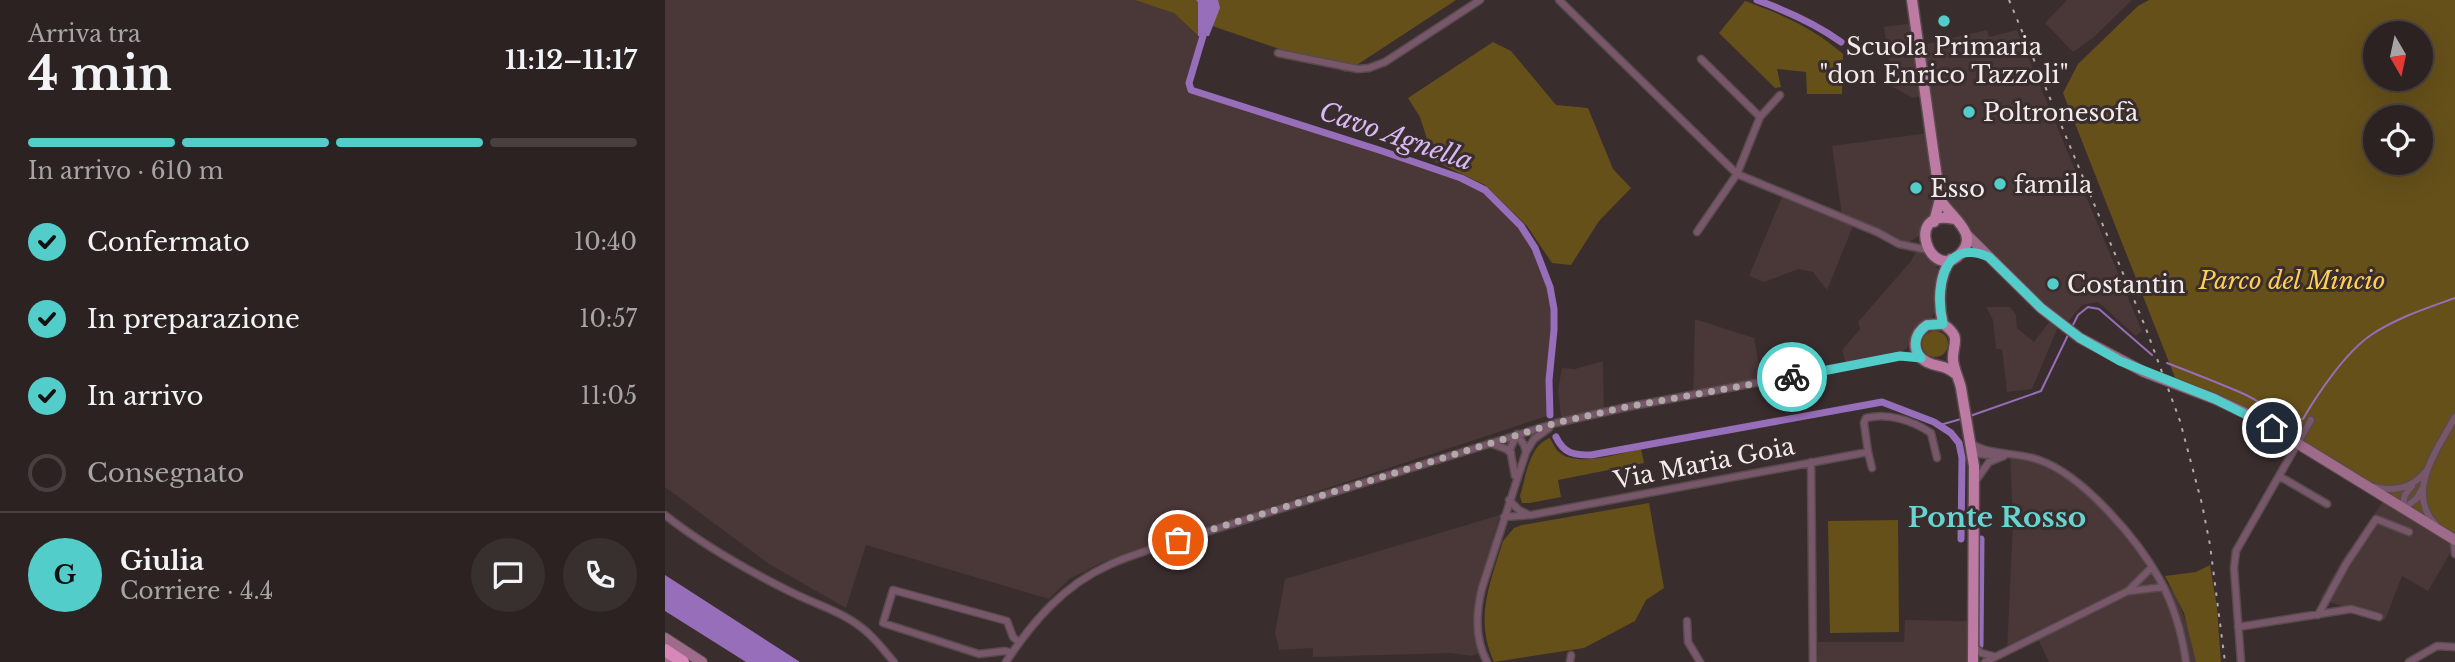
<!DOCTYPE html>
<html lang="it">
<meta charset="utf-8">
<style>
body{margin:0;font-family:"Libre Baskerville",serif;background:#382f2f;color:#f1f3f6;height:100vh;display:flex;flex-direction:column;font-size:26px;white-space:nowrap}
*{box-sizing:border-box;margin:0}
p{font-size:23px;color:#a6a4a5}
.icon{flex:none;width:38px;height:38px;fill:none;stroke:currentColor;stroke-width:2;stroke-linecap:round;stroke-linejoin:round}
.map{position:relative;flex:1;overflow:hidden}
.panel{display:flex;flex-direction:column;background:#2c2222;width:665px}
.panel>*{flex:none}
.needle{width:46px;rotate:171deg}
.controls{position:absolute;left:1698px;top:21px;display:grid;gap:14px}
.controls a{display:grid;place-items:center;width:70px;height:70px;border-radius:50%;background:#2c2222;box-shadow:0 7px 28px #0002,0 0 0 2px #483f40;font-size:35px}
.pin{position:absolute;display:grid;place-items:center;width:60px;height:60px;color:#fff;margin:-30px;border:4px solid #fff;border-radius:50%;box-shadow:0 2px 7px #0007}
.courier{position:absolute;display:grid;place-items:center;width:70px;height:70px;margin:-35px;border:5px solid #53cdca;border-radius:50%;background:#fff;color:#222;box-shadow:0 2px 9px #0007}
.overview em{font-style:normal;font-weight:700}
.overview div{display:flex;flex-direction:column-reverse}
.overview{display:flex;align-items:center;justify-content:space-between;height:119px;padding:0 28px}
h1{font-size:46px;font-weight:700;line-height:52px}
.bar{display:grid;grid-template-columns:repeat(4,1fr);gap:10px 7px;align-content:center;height:84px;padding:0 28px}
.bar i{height:9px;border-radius:5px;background:#483f40}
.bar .selected{background:#53cdca}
.bar p{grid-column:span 4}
.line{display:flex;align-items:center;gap:18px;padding:0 28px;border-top:2px solid #483f40}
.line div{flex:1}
.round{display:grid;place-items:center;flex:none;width:74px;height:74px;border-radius:37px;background:#382f2f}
ol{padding:0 28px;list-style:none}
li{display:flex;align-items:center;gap:21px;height:77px}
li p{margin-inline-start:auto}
li .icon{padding:7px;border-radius:50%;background:#53cdca;color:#111;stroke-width:4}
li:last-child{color:#a6a4a5}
li i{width:38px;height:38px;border:4px solid #483f40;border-radius:50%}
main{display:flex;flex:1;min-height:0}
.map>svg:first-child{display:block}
</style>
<main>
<section class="panel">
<div class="overview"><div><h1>4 min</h1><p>Arriva tra</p></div><em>11:12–11:17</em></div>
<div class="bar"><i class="selected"></i><i class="selected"></i><i class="selected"></i><i></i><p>In arrivo · 610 m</p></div>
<ol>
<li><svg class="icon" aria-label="check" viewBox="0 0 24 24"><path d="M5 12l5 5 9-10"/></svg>Confermato<p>10:40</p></li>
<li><svg class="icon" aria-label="check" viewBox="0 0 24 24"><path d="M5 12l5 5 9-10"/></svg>In preparazione<p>10:57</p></li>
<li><svg class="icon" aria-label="check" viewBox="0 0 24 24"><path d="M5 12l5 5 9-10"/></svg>In arrivo<p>11:05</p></li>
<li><i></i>Consegnato</li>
</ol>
<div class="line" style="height:126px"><b class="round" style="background:#53cdca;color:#111">G</b><div><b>Giulia</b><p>Corriere · 4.4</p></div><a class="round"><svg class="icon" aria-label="chat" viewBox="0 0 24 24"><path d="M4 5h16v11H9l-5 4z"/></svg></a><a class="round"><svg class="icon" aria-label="phone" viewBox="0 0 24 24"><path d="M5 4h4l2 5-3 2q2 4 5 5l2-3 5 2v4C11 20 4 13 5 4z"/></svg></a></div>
</section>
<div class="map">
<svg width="1790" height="662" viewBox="0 0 1790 662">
<rect width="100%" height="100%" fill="#3a2d2e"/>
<!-- built -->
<path fill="#4a3738" d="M0,0H470L508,12L532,36H538L524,83L526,90L714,150L796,178L820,190L856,226L878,267L889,309L884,380L885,415L438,562L404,579L384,599L201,545L181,608L104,564L0,487Z
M1402,0H1467L1428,38L1408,52L1380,23Z
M1248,23L1257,96L1248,98L1228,87L1219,27Z
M1322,30L1324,37L1352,30L1477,331L1471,336L1433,302L1417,305L1401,324L1378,306L1325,255L1277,200L1257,45Z
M1263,133L1273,199L1259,231L1254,236L1242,243L1234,242L1177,216L1167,146Z
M1117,197L1188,226L1162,290L1148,272L1133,269L1099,282L1084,276Z
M1252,250L1261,253L1269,260L1275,275L1272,306L1267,318L1242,348L1233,354L1181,365L1177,350L1195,329L1193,322L1246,261Z
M1321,307H1345L1351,315L1352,328L1369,342L1384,322L1393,327L1367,389L1342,392L1337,349H1331L1328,320Z
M1030,319L1089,338L1098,386L1028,398Z
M938,361L939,415L897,425L893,390L897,368L910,369Z
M1345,451L1374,456L1398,468L1422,484L1463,527L1511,596L1527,637L1531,662H1384L1372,637L1342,651L1348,523Z
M1719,500L1790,545L1763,591L1737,576L1720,620L1655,599L1676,562Z
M835,515L811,602L810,628L815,653L806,656L786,653L648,657V648L614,650L610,633L620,579Z
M1240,620L1306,621V662H1153V642H1239Z"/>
<!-- green -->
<path fill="#65501a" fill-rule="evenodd" d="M470,0H791L681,72L533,21V36L509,13Z
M1484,0H1790V540L1607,428L1513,385L1398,93L1413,64L1473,6ZM1710,33H1755V79H1710ZM1710,117H1755V163H1710Z
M1080,1C1116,14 1149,28 1178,54L1177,94H1142L1141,72L1112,69L1116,87L1110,88L1054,33Z
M828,42L846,51L891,105L923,108L948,169L966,188L934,221L906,265L887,263L862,226L820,185L769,161L755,117L743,98Z
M1257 344a13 13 0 1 1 26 0a13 13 0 1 1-26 0Z
M885,438C888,443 890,449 894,452C911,468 956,453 976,449L979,463L893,480L896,497L865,503H857L855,496C861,477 864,445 885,438Z
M984,503L999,588L981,600L970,621L919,648L829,662C809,618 825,584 838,541L849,528L857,525Z
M1233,520L1234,632L1165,633L1163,521Z
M1545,565L1552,608L1556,662H1531L1519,613L1500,576L1531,572Z"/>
<!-- water -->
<path fill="#966eb9" d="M531,0H553L555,8L544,36H533V2Z
M0,575L135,662H81L0,611Z"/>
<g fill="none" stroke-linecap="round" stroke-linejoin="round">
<!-- stream -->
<path stroke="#966eb9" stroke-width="2" d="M1407,327L1413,315L1423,307L1434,309L1487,355
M1502,363C1528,373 1554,383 1579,394C1598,402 1616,422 1638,419C1653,393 1681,352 1706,335C1731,318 1762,308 1790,298
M1305,416L1376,391L1403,335
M1275,425L1296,419"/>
<!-- canal -->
<path stroke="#966eb9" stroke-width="7" d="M1092,0C1122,11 1150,23 1176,42
M538,36L524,83L526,90L714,150L796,178L820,190L856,226L870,248L885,287L889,309V330L884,380L885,415
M891,437C899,454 909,455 926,455L1217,402L1269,422L1286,433L1294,443L1297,458L1296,539
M1315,645L1316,539"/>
<!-- street casing -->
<g stroke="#584b4c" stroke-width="9">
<path id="street" d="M894,0L1072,174L1212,232L1234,244L1263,250
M613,53L693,69L704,68L720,62L815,0
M1036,59L1095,117
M1032,232L1072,174L1095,117L1115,95
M852,434L859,445L861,452
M825,443L841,449L846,453
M1307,444C1327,456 1353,452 1374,460C1418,475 1473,540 1495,580C1509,606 1517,633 1521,662
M1307,450L1315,454L1332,456
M1203,452L1199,423L1201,418C1223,413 1247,420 1266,433L1272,458
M1146,462L1148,662
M850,476L845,449L852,434
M1614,476L1662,504
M1312,479L1324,462L1339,456
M1708,487C1729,492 1747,489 1761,471
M844,500L854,510L864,515
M1737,507L1740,495L1747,486
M1740,508L1752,498L1757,489
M0,515C38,545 80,569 124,591C151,605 181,612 204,634C213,642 221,653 229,662
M839,517L866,515L1203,452L1207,468
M1771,525C1739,492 1773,449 1790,417
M1789,540L1790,554
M1465,591L1499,587
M1653,615L1681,564L1711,519L1744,532
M1022,621L1023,642L1035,662
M1573,627L1686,609L1714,617
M1308,645L1316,653L1328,656
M347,653L340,651L314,654L218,623L228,590L342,621L348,637L354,642
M341,662C367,622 399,585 444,565C461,557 478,552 496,546L891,423L962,407L1235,356L1254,357
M822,662C810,640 811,612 817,588L861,452L869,439L884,428
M905,662L906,655
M1320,662L1463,591L1487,567
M1576,662L1569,568L1571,551L1646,420
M1744,662L1772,646L1790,647"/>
</g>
<!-- secondary casing -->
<g stroke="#584b4c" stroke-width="12">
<path id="secondary" d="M1302,235L1376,308L1415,338L1479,372L1550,399L1591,418L1790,540
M0,638L37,662
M0,661L1,662"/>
</g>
<!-- primary casing -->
<g stroke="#584b4c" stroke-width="13">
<path id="primary" d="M1247,0L1275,199L1269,222
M1275,199C1284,216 1315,233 1296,253C1266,286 1237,207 1289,219
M1278,324C1273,304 1273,277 1286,259
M1292,375C1279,364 1274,368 1262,362C1245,353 1248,334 1262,325L1278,324C1298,338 1287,343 1288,360C1289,370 1294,379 1296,388L1309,466L1308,662"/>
</g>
<!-- highway casing -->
<g stroke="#584b4c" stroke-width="15">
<path id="highway" d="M0,650L18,662"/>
</g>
<!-- street -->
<use href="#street" stroke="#78576b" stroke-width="6"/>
<!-- secondary -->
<use href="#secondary" stroke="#9f6b8b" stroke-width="10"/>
<!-- primary -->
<use href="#primary" stroke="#bd7aa3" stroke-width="10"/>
<!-- highway -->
<use href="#highway" stroke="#d887b9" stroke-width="12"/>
<!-- rail -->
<path stroke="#b3aaaa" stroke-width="2" stroke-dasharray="3.5 7" stroke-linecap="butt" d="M1344,0L1480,326L1515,421L1537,504L1545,545L1560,662"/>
</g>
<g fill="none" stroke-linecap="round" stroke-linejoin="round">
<!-- done -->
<path stroke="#b2a8a9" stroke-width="7" stroke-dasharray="0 12.6" d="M513,540L891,423L961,407L1127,377"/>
<!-- route -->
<path stroke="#53cdca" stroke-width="9" d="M1127,377L1235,356L1256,358C1247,346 1250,333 1262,325L1278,324C1270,292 1276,236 1324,257L1376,308L1415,338L1455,361L1550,399L1607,428"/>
</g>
<!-- markers -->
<g fill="#53cdca" stroke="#3a2d2e" stroke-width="2.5">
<circle cx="1279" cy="21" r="7"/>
<circle cx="1304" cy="112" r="7"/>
<circle cx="1335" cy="184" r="7"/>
<circle cx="1251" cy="188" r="7"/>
<circle cx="1388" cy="284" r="7"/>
</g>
<g text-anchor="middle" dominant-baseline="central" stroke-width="6" stroke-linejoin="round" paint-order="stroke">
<!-- poi labels -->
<g font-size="24" fill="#f3ebeb" stroke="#3a2d2e" text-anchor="start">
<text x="1279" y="46" text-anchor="middle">Scuola Primaria<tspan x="1279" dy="28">"don Enrico Tazzoli"</tspan></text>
<text x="1318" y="112">Poltronesofà</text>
<text x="1349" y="184">famila</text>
<text x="1265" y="188">Esso</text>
<text x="1402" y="284">Costantin</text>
</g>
<!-- park labels -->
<g font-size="24" font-style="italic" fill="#ffcf54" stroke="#3a2d2e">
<text x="1627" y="280">Parco del Mincio</text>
</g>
<!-- street labels -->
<g font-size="24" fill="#f3ebeb" stroke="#3a2d2e">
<text transform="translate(1039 463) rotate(-11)">Via Maria Goia</text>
</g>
<!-- water labels -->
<g font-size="26" font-style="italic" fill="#d8b9f5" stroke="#3a2d2e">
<text transform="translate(731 136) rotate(19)">Cavo Agnella</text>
</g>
<!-- quarter labels -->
<g font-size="28" font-weight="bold" fill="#68d4d1" stroke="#3a2d2e">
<text x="1332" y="517">Ponte Rosso</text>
</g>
</g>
</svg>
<div class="controls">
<a><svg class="needle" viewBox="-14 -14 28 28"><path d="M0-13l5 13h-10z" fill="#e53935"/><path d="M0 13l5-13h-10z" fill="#a6a4a5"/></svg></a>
<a><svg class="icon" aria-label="locate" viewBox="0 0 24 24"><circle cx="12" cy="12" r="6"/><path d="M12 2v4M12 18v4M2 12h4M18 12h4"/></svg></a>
</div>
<div class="pin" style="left:513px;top:540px;background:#ea580c"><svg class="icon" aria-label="bag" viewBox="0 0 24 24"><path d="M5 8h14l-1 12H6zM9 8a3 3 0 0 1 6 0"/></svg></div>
<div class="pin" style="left:1607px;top:428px;background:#1f2937"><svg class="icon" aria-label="home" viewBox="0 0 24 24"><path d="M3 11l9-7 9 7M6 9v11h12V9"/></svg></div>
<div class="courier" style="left:1127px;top:377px"><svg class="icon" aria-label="bike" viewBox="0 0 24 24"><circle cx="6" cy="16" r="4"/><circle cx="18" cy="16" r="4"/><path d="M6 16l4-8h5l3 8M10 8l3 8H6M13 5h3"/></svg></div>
</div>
</main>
